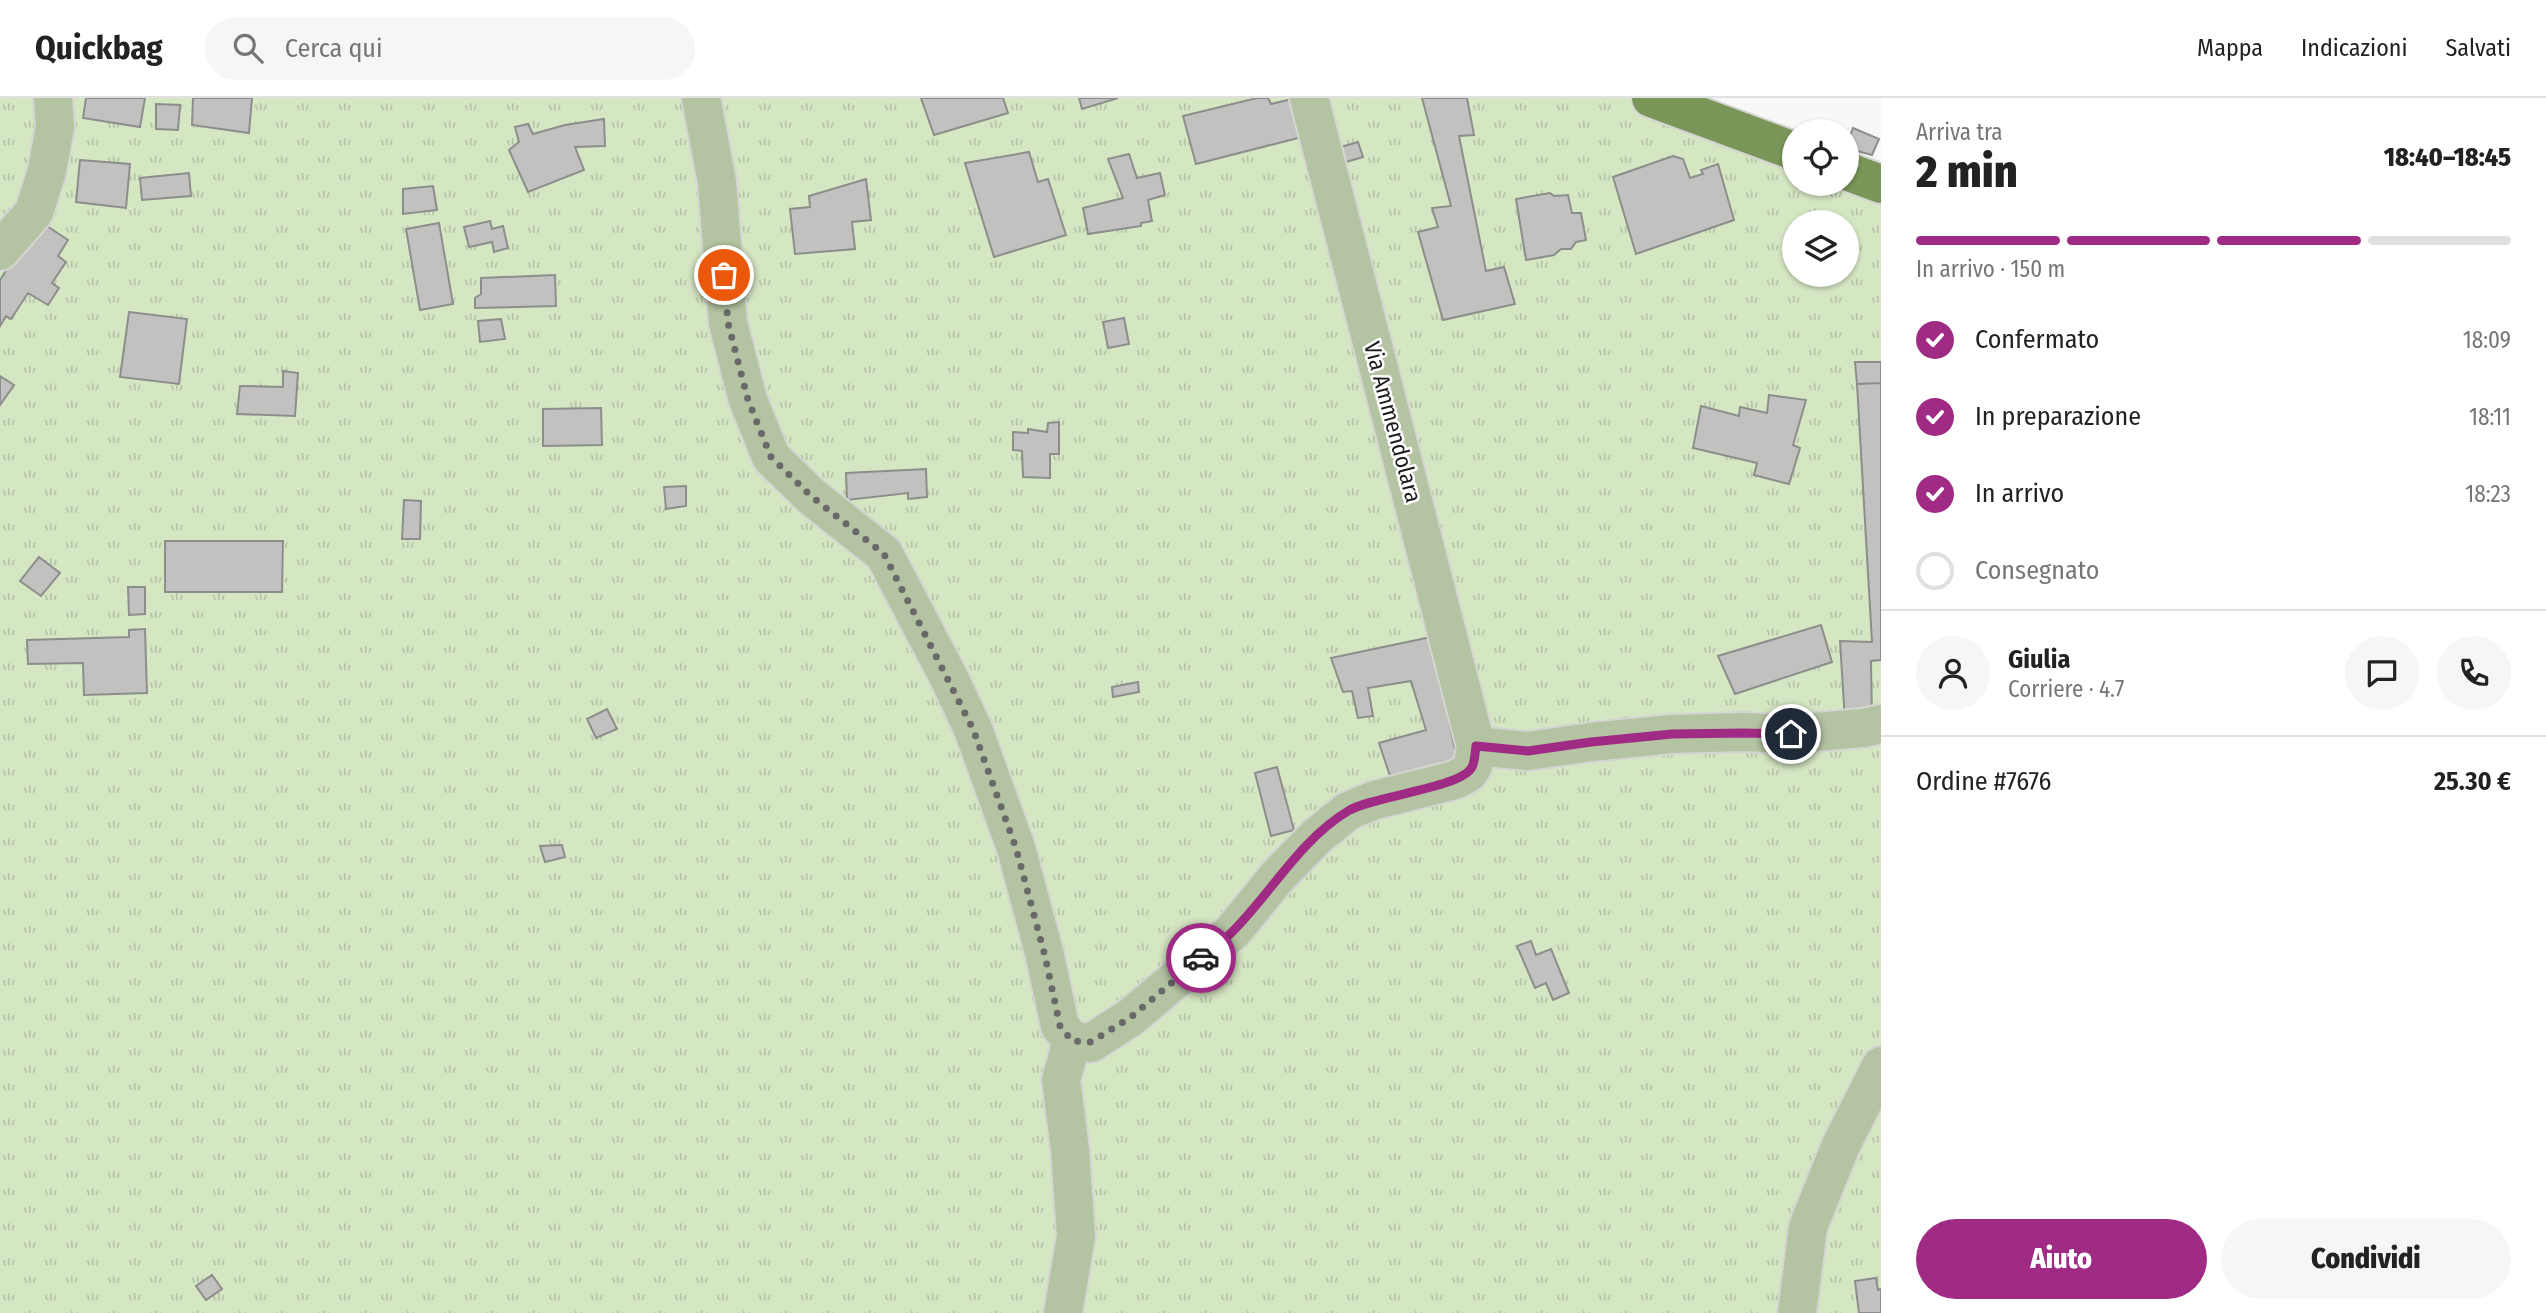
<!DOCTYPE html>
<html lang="it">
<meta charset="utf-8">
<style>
body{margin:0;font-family:"Fira Sans Condensed",sans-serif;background:#f6f6f6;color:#222;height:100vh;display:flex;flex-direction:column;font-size:26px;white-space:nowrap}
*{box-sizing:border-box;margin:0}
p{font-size:23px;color:#767676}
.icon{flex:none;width:38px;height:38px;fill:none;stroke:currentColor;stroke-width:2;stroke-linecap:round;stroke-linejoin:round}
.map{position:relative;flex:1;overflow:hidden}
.side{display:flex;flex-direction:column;background:#fff;width:665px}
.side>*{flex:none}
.controls{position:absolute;left:1782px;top:21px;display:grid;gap:14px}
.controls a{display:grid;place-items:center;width:77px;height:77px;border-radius:50%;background:#fff;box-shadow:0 2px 5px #0004;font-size:35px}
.pin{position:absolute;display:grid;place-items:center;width:60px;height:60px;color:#fff;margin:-30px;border:4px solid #fff;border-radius:50%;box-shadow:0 2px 7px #0007}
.courier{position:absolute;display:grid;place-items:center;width:70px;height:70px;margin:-35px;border:5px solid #a02b85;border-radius:50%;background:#fff;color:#222;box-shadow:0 2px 9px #0007}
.head em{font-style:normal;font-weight:800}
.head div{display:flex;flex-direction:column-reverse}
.head{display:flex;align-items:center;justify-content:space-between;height:119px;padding:0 35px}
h1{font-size:46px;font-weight:800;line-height:52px}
.bar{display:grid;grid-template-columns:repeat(4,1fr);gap:10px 7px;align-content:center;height:84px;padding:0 35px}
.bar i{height:9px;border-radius:5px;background:#e0e0e0}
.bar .active{background:#a02b85}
.bar p{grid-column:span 4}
.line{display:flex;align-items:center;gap:18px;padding:0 35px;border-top:2px solid #e0e0e0}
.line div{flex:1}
.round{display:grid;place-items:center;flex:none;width:74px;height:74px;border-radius:37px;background:#f6f6f6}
ol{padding:0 35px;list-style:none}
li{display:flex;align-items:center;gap:21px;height:77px}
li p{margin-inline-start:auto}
li .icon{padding:7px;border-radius:50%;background:#a02b85;color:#fff;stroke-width:4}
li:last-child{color:#767676}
li i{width:38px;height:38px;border:4px solid #e0e0e0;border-radius:50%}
.button{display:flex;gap:14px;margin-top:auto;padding:14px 35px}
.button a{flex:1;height:80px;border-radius:42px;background:#a02b85;color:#fff;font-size:28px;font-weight:800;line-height:80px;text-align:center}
.button a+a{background:#f6f6f6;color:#222}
header{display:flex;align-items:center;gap:42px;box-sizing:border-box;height:98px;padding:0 35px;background:#fff;border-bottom:2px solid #e0e0e0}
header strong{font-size:33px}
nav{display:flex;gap:38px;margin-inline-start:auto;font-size:24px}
.search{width:490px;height:63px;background:#f6f6f6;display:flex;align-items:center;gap:18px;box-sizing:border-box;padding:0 24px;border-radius:38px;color:#767676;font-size:26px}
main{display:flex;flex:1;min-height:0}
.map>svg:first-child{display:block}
</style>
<header>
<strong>Quickbag</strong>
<div class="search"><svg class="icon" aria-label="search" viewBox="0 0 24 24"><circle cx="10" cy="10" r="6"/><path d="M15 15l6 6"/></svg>Cerca qui</div>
<nav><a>Mappa</a><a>Indicazioni</a><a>Salvati</a></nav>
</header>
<main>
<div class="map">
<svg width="1881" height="1215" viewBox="0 0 1881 1215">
<defs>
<pattern id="park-tufts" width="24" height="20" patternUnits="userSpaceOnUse" patternTransform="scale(1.75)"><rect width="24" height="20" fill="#d5e6c3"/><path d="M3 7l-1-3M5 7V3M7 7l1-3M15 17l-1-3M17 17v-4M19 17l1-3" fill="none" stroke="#b6c5a7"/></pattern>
</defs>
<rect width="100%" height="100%" fill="#f8f9f6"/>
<!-- park -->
<path fill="url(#park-tufts)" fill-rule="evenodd" d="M0,0H1677L1794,44V86H1846L1881,78V1215H0ZM1794,124H1846V177H1794Z"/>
<!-- building -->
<path fill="#c1c2bf" stroke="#8d8e8b" stroke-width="2" d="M86,0H145L140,29L83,20Z
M193,0H252L249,35L192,27Z
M921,0H1003L1008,15L934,37Z
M1079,0H1118L1082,11Z
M1257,0H1268L1271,6L1292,1L1306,38L1196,66L1183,18Z
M1422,0H1467L1474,37L1459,38L1486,173L1504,169L1515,206L1443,222L1418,134L1438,129L1432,110L1451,108Z
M156,6L180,7L178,32L156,31Z
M604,21L605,48L575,49L584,72L528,94L509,52L519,44L515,29L528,26L533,36L565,27Z
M1853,30L1879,41L1872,57L1846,50V37L1850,38Z
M1358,44L1363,59L1346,64L1341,49Z
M1029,54L1038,84L1048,81L1066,137L994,159L965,65Z
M1129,56L1137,80L1160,75L1165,97L1148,102L1152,123L1141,125V128L1088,136L1083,110L1123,100L1108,61Z
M1673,58L1683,61L1690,80L1703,76L1701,72L1718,66L1734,122L1636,156L1613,79Z
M80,62L130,66L126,110L76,104Z
M189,75L191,98L142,102L140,80Z
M866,81L871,122L852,124L855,151L795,156L790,111L810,109L809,98Z
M433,88L437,112L403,116V91Z
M1550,95L1554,98L1568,97L1572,115H1581L1586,142L1576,144L1571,151H1561L1554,157L1526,162L1516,101Z
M38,122L68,142L58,158L66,164L52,185L59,190L48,207L28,195L11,221L6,218L0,228V182Z
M490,123L492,131L503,128L508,150L494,154L492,144L469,149L464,129Z
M439,125L453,206L420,212L406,131Z
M555,177L556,208L475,210V200L481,196V180Z
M129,214L187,221L179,286L120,279Z
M1124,220L1129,246L1108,250L1103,224Z
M501,221L505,241L480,244L478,223Z
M1855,264H1881V285L1857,286Z
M283,273L298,275L295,318L237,316L240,288L283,289Z
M0,278L14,287L0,307Z
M1881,285V562L1871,563L1872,620L1845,623L1840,543L1872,544L1857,286Z
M1769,297L1806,302L1793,347L1800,350L1789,386L1754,377L1757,365L1693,350L1701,308L1739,318L1740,309L1767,315Z
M601,310L602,347L543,348V311Z
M1059,324V356H1050V380L1023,379L1022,353L1013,352V334L1028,335V331L1047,334L1048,325Z
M926,371L927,399L908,401V395L847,402L846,375Z
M686,388V408L666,411L664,389Z
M404,402L421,403L420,441H402Z
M165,443H283L282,494H165Z
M39,459L60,475L41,498L20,483Z
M128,489H145V516L129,517Z
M1821,527L1832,564L1735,596L1718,558Z
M145,531L147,595L84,597L83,565L28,566L27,542L129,539V532Z
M1431,539L1459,670L1393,687L1379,645L1426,632L1411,583L1368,590L1373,618L1358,620L1352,593L1343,594L1331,560Z
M1138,584L1139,594L1113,599L1112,589Z
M607,611L617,631L596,640L587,621Z
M1277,669L1294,732L1271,738L1255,675Z
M562,747L565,759L545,764L540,748Z
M1531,843L1536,857L1551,851L1569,895L1553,902L1546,885L1535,890L1517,848Z
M212,1177L222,1191L206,1202L196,1188Z
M1876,1180L1878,1192L1881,1191V1215H1859L1855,1183Z"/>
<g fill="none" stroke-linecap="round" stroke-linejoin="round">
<!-- minor casing -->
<g stroke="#d5d6d3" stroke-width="42">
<path id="minor" d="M701,0L717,84L728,225L748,302L771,359L811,398L884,456L950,582L973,631L1016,750L1045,858L1060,928L1072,943L1091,945L1131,919L1233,833L1277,779L1316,739L1348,713L1375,702L1455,682L1468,675L1473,668L1476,648L1309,0
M0,153L34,114L47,73L55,29L53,0
M1476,648L1528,653L1591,644L1672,636L1743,634L1791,636L1863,630L1881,626
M1063,1215L1076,1138L1070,1052L1061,982L1072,943
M1797,1215L1808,1129L1841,1047L1881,968"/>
</g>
<!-- major casing -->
<g stroke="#d5d6d3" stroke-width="42">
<path id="major" d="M1651,0L1794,53
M1846,73L1881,86"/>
</g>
<!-- minor -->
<use href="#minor" stroke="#b4c4a3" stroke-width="38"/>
<!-- major -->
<use href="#major" stroke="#7a9658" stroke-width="38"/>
</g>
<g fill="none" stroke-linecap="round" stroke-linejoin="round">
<!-- done -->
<path stroke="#686968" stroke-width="7" stroke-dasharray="0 12.6" d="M724,177L728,225L748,302L771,359L811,398L884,456L973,631L1016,750L1045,858L1060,928L1072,943L1091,944L1131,919L1201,860"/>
<!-- route -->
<path stroke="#a02b85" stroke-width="9" d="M1201,860C1211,851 1224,843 1233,833C1272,794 1300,742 1348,713C1372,698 1462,690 1472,669C1475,663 1475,654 1476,648L1528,653L1591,644L1672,636L1743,635L1791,636"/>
</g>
<g text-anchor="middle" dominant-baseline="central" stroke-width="5" stroke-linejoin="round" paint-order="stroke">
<!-- street labels -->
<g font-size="23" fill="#1b1c1b" stroke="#fff">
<text transform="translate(1393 324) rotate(75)">Via Ammendolara</text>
</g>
</g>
</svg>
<div class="controls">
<a><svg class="icon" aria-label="locate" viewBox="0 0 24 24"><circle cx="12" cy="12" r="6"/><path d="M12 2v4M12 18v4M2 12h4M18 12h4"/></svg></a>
<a><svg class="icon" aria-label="layers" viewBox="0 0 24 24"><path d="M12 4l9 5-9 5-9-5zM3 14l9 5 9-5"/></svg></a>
</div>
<div class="pin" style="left:724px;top:177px;background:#ea580c"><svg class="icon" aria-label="bag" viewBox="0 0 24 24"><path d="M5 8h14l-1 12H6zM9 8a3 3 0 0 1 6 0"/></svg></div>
<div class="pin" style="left:1791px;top:636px;background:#1f2937"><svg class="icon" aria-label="home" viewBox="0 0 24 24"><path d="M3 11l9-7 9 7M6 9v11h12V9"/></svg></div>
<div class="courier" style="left:1201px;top:860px"><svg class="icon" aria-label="car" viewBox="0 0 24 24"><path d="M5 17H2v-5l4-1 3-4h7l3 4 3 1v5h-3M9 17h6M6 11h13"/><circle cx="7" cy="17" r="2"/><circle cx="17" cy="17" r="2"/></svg></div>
</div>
<section class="side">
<div class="head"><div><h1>2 min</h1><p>Arriva tra</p></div><em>18:40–18:45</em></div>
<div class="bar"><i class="active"></i><i class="active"></i><i class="active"></i><i></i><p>In arrivo · 150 m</p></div>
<ol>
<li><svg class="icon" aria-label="check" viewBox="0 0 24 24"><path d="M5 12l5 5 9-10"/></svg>Confermato<p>18:09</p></li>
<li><svg class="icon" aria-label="check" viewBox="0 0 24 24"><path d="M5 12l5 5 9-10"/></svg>In preparazione<p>18:11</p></li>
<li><svg class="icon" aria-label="check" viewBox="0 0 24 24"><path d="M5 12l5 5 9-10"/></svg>In arrivo<p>18:23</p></li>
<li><i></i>Consegnato</li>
</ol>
<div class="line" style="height:126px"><a class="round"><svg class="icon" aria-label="person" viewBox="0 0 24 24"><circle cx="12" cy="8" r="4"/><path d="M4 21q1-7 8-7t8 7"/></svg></a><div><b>Giulia</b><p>Corriere · 4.7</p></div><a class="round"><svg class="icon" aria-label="chat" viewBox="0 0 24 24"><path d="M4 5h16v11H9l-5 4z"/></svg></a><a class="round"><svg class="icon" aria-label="phone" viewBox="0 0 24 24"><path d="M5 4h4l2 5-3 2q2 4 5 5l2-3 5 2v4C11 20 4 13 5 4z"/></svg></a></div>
<div class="line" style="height:91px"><div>Ordine #7676</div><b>25.30 €</b></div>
<div class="button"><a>Aiuto</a><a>Condividi</a></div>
</section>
</main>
